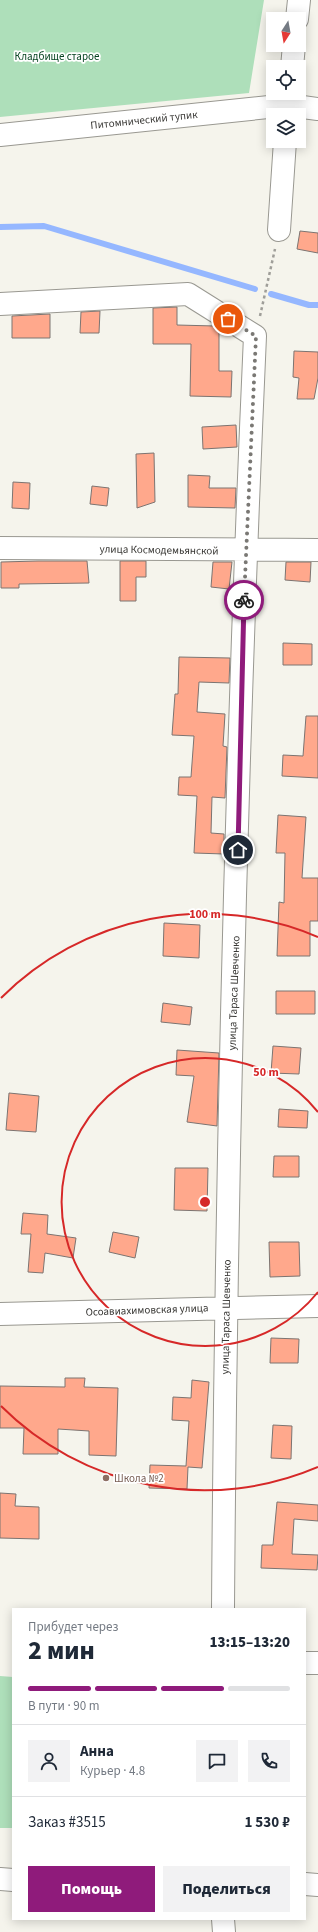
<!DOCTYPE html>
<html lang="ru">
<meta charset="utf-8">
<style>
body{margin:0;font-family:"Source Sans 3",sans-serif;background:#f2f2f3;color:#1f2937;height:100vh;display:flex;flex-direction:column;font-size:15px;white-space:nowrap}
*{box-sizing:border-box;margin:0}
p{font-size:13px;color:#747a83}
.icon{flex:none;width:22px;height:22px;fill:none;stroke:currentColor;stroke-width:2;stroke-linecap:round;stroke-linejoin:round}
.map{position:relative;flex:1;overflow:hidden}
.details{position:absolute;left:12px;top:1608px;width:294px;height:312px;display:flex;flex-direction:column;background:#fff;border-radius:0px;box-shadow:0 2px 10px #0003}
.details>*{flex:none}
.needle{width:26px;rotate:191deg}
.controls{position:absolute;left:266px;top:12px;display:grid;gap:8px}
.controls a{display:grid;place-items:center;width:40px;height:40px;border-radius:0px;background:#fff;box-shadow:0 2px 10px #0003;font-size:20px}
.pin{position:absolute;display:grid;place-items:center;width:34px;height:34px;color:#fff;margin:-17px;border:2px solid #fff;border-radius:50%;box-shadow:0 1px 4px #0007}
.courier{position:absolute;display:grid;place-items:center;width:40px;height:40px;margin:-20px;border:3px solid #8f1b7b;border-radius:50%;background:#fff;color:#222;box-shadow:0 1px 5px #0007}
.summary em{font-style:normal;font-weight:800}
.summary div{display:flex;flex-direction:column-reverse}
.summary{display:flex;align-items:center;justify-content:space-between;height:68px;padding:0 16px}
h1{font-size:26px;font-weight:800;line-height:30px}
.bar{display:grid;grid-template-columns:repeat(4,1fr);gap:6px 4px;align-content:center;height:48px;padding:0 16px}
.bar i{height:5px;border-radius:3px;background:#e0e1e3}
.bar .on{background:#8f1b7b}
.bar p{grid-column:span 4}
.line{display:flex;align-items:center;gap:10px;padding:0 16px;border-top:1px solid #e0e1e3}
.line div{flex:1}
.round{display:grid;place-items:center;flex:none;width:42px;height:42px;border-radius:0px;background:#f2f2f3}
.cta{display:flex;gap:8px;margin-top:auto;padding:8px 16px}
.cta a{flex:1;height:46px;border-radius:0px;background:#8f1b7b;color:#fff;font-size:16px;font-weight:800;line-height:46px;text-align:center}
.cta a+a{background:#f2f2f3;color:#1f2937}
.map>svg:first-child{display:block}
</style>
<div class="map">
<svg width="318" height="1932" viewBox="0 0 318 1932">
<rect width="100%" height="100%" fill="#f5f4ec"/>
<!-- green -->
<path fill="#aedfba" d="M0,0H264L249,93L0,117Z
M0,1676L13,1677V1828H0Z"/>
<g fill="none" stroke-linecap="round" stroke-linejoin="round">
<!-- stream -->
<path stroke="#95b7ff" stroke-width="6" d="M0,227L44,226L255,289
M271,294L309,305H318"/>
</g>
<!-- building -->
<path fill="#ffa88c" stroke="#7c7471" d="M300,231L318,233V253L297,249Z
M177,307V325L215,326L219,328V371H232L231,397L190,396L191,344H153V308Z
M100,311L99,333H80L81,312Z
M50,314V338H12V316Z
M294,351L318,352V378L314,399H297L299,378L293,377Z
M236,425L237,447L203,449L202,427Z
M154,453L155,502L137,508L136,454Z
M188,475L210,476L209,488H236L235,508L188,507Z
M13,482L30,483L29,509L12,508Z
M92,486L109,488L107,506L90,504Z
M38,561H87L89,583L19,584V588H1V562Z
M120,561H146V577H136V601H120Z
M213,562H232L229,589L211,587Z
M286,562H311L310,582L285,580Z
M283,643L312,644V665H283Z
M179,657L230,658L229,683L199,682L197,712L225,714L223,746L227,747L225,798L212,797L211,833L224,834V854L194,853L197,796L178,795L179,777H191L194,736L172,735L175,694H178Z
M306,716H318V778L282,776L283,755L303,756Z
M278,815L306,817L302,878H318V921H310V956H277L279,902L284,903L285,853H276Z
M164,923L200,925L199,958L163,956Z
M276,991H315V1014H276Z
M163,1003L192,1007L190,1025L161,1022Z
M273,1046L301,1048L299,1074L271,1073Z
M177,1050L219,1053L217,1126L187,1122L194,1076L176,1075Z
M9,1093L39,1096L36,1132L6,1130Z
M279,1109L308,1111L307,1128L278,1127Z
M274,1156H299V1177H273Z
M175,1168H208L207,1211L174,1210Z
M23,1213L48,1215L47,1234L76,1238L73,1258L45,1253L43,1273L28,1272L31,1234H21Z
M113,1232L139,1237L135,1258L109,1252Z
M269,1242H299L300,1276L270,1277Z
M271,1338L299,1339L298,1363H270Z
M65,1378H85L84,1387L118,1388L116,1456L89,1455V1431L58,1429V1454H23L24,1428H0V1386L65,1387Z
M192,1380L209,1382L202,1468L188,1467L187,1489L149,1488L150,1465L186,1466L189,1421L172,1420L173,1397L191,1398Z
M273,1425L292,1426L291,1459L271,1458Z
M0,1493L16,1494L15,1506L39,1507V1539L0,1538Z
M277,1502L318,1505V1521L294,1519L292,1554L318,1555L317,1570L261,1568L262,1545H273Z"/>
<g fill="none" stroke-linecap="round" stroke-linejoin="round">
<!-- street casing -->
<g stroke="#999891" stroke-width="24">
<path id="street" d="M287,115L288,105L318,109
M279,230L285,141
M0,304L188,294L255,336C236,760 226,1185 223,1609
M0,548L318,550
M0,1314L318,1306
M305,1663H318
M223,1919L224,1932"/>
</g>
<!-- secondary casing -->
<g stroke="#999891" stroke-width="24">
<path id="secondary" d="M297,19L299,0
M292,67L294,45
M0,135L288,105L289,93
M0,1879L13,1880
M305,1884L318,1885"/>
</g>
<!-- path -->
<path stroke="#9f9e99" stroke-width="2.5" stroke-dasharray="3 3" stroke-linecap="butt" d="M260,316L275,249"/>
<!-- street -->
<use href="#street" stroke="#fff" stroke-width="22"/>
<!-- secondary -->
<use href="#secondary" stroke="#fff" stroke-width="22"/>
</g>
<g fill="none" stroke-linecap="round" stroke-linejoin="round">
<!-- done -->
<path stroke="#7a7874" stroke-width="4" stroke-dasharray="0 7.2" d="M228,319L256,336L244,600"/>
<!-- route -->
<path stroke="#8f1b7b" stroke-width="5" d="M238,850L244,600"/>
</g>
<!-- distance rings -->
<g fill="none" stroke="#d62828" stroke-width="2">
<path d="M318 1292A144 144 0 1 1 318 1112"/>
<path d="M318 1467A288 288 0 0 1 1 1406M1 998A288 288 0 0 1 318 937"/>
</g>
<!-- markers -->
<circle fill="#8d6e63" stroke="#fff" stroke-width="1.5" cx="106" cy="1478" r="4"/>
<g text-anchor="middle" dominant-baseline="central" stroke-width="3.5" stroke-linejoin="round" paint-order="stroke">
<!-- park labels -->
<g font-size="11" fill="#074421" stroke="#fff">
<text x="57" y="56">Кладбище старое</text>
</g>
<!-- street labels -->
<g font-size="11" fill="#373633" stroke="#fff">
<text transform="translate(144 120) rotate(-6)">Питомнический тупик</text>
<text transform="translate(159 550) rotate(1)">улица Космодемьянской</text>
<text transform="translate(234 993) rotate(-88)">улица Тараса Шевченко</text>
<text transform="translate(147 1310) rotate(-2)">Осоавиахимовская улица</text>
<text transform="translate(226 1317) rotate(-89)">улица Тараса Шевченко</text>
</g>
<!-- education labels -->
<g font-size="11" fill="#785e54" stroke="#fff" text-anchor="start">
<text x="114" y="1478">Школа №2</text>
</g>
</g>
<circle cx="205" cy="1202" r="6" fill="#d62828" stroke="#fff" stroke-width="2"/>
<g font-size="12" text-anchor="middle" font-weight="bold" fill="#d62828" stroke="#fff" stroke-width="3.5" stroke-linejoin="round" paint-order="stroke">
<text x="205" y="918">100 m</text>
<text x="266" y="1076">50 m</text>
</g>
</svg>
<div class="controls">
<a><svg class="needle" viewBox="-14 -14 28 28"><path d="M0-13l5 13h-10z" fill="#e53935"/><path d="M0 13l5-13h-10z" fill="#747a83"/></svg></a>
<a><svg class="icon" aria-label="locate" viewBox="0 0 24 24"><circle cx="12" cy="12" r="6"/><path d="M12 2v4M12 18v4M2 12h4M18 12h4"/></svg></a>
<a><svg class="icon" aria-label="layers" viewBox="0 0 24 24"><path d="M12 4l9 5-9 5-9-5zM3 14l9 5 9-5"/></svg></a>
</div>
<div class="pin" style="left:228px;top:319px;background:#ea580c"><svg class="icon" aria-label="bag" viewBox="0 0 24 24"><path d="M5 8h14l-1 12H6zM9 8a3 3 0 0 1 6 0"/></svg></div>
<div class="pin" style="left:238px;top:850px;background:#1f2937"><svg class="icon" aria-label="home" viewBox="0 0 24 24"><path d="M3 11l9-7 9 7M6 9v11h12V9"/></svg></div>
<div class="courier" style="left:244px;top:600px"><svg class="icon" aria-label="bike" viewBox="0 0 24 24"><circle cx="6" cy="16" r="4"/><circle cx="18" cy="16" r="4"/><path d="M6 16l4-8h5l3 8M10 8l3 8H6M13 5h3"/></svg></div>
<section class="details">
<div class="summary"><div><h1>2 мин</h1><p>Прибудет через</p></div><em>13:15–13:20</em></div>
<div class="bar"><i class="on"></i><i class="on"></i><i class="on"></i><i></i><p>В пути · 90 m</p></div>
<div class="line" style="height:72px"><a class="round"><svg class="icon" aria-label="person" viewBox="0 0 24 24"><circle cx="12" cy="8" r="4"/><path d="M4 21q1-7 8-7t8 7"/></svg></a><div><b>Анна</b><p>Курьер · 4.8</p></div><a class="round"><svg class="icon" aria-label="chat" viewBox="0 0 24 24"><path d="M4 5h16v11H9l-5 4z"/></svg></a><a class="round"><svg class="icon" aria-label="phone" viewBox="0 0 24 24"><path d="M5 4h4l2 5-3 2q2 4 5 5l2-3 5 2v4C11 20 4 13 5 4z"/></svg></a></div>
<div class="line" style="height:52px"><div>Заказ #3515</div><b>1 530 ₽</b></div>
<div class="cta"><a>Помощь</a><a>Поделиться</a></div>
</section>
</div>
